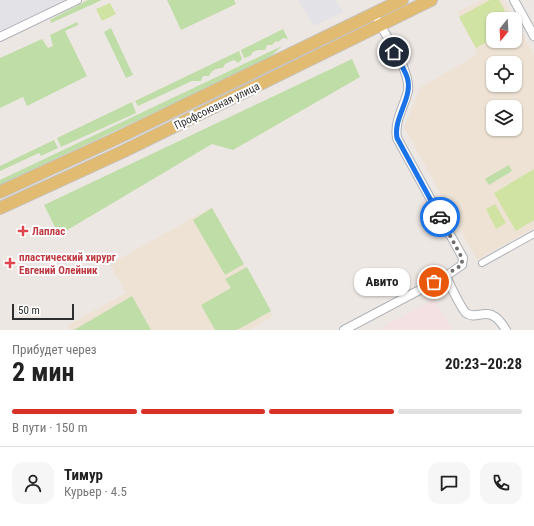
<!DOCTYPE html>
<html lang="ru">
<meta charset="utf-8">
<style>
body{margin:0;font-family:"Roboto Condensed",sans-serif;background:#f6f6f6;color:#222;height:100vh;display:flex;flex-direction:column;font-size:15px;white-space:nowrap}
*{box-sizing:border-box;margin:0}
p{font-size:13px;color:#767676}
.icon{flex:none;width:22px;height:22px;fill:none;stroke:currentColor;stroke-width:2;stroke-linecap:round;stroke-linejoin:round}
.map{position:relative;height:330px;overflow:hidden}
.details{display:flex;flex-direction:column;background:#fff;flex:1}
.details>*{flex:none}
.needle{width:26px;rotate:198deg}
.fabs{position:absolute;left:486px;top:12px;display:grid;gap:8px}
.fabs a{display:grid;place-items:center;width:36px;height:36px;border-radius:8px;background:#fff;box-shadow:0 1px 3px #0004;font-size:20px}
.scale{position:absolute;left:12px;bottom:10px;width:62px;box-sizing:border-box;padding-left:4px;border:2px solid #2e2e2e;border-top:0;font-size:11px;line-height:14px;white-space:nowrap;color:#2e2e2e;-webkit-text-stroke:3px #fff;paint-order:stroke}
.pin{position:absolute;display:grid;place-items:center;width:34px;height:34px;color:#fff;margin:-17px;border:2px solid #fff;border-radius:50%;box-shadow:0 1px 4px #0007}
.courier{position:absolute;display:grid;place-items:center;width:40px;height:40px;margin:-20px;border:3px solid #1a73e8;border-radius:50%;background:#fff;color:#222;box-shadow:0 1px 5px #0007}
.bubble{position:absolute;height:28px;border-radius:12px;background:#fff;box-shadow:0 1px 3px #0004;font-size:13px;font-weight:700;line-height:28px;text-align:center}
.head em{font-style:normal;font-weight:700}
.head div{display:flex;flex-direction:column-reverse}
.head{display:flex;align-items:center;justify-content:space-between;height:68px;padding:0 12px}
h1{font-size:26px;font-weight:700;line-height:30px}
.bar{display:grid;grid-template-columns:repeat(4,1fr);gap:6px 4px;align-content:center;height:48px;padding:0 12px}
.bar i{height:5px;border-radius:3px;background:#e0e0e0}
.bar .current{background:#d93025}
.bar p{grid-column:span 4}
.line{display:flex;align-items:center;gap:10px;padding:0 12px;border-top:1px solid #e0e0e0}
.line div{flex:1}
.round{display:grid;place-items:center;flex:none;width:42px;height:42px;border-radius:12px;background:#f6f6f6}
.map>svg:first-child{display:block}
</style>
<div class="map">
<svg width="534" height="330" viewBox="0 0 534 330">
<rect width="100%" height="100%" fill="#ede7e3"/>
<!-- industrial -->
<path fill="#e3e2e7" d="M0,0H72L0,31Z
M298,0H336L343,12L314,26Z"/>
<!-- education -->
<path fill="#ede2d4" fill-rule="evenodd" d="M482,0H503L514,19H493V41H515V22L534,55V228L477,260L404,127L421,87L478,54L457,12ZM493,63H515V85H493ZM493,107H515V129H493Z
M212,207L273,317L249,330H70L68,325L126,293L110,264Z"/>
<!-- medical -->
<path fill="#f3e1e4" d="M434,299L452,330H376L396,320Z"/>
<!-- green -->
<path fill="#bfdda6" d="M88,0H102L51,23L50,20Z
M167,0H234L236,4L181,30Z
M77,22L78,25L65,31L87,76L27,106L23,97L0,108V58L42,39L48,48L53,46L50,35Z
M111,28L133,75L126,78L104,32Z
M283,29L288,39L283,38L278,42L276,41L272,45H267L265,50H258L253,52L250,56L244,58L241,50Z
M282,46L268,59L0,185V180Z
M239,51L242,59L238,63L234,60L225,64L223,68C216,68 212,70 209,76H203L201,81H192L138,106L135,101Z
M352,59L360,77L233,150L212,144L59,235L44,205Z
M132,102L136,113L61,147L57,138Z
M54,140L58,148L41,156L39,153L0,171V166Z
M509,165L512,171L489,185L485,179Z
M212,208L244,264L225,275L193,220Z
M247,267L271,311L237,330H215L201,305L231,288L225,279Z
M132,296L151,330H74Z"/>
<!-- pitch -->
<path fill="#d0e3a3" d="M490,0H499L509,19H493V39L476,48L459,17Z
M110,3L116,14L102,21L96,9Z
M534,169V220L516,231L494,193Z
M495,204L506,223L496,229L486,209Z"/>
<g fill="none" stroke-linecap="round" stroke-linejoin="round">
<!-- pedestrian casing -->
<g stroke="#afb2b8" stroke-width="8">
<path id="pedestrian" d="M482,263L534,234"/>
</g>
<!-- minor casing -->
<g stroke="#afb2b8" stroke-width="10">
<path id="minor" d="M514,0L534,36
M0,37L77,0
M446,276C449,283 461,308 466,313C478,322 489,301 506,330
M344,330L446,276L462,265L463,258L397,138C394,121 404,107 408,91C411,72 387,37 378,21"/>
</g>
<!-- primary casing -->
<g stroke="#c4c4c4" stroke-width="14">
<path id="primary" d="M0,192L115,139L402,0
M0,208L122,152L431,0"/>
</g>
<!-- pedestrian -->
<use href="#pedestrian" stroke="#fff" stroke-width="6"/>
<!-- minor -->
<use href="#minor" stroke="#fff" stroke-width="8"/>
<!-- primary -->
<use href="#primary" stroke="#e2bb73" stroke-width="12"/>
</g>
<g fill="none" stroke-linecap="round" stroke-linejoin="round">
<!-- done -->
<path stroke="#716f6d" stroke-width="4" stroke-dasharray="0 7.2" d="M434,282L462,265V258L440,217"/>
<!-- route -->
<path stroke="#1a73e8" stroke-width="5" d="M394,52C398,60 404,68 407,77C414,97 393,117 397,138L440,217"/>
</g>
<!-- markers -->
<g fill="#e0444e" stroke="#fff" stroke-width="1.5">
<path d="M21 225h4v4h4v4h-4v4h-4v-4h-4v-4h4z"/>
<path d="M8 257h4v4h4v4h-4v4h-4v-4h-4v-4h4z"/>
</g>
<g text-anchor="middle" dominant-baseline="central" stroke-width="4" stroke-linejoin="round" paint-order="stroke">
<!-- street labels -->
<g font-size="11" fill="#2e2e2e" stroke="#fff">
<text transform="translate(217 106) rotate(-26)">Профсоюзная улица</text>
</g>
<!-- health labels -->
<g font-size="11" font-weight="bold" fill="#be3a42" stroke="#fff" text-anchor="start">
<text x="32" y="231">Лаплас</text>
<text x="19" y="257">пластический хирург<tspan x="19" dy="13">Евгений Олейник</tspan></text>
</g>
</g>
</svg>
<div class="fabs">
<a><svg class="needle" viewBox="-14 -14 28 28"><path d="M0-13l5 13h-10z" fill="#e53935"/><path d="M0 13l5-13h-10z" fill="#767676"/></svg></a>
<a><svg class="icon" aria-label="locate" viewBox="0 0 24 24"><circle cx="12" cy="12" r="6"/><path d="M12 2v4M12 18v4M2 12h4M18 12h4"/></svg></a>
<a><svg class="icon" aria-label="layers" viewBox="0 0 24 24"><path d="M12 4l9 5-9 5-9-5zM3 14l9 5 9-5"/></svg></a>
</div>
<div class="scale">50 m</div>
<div class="pin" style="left:434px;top:282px;background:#ea580c"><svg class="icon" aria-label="bag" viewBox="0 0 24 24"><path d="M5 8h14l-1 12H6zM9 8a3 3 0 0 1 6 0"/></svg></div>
<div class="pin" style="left:394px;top:52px;background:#1f2937"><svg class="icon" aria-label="home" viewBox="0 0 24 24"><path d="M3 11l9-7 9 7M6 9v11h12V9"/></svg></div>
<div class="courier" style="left:440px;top:217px"><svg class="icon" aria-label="car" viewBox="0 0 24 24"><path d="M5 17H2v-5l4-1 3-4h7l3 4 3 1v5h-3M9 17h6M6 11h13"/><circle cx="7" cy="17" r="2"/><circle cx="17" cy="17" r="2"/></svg></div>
<div class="bubble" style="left:354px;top:268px;width:56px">Авито</div>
</div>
<section class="details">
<div class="head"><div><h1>2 мин</h1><p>Прибудет через</p></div><em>20:23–20:28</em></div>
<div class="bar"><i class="current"></i><i class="current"></i><i class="current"></i><i></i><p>В пути · 150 m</p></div>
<div class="line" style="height:72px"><a class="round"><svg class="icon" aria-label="person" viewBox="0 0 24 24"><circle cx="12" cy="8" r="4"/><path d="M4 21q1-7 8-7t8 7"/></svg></a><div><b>Тимур</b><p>Курьер · 4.5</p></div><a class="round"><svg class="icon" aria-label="chat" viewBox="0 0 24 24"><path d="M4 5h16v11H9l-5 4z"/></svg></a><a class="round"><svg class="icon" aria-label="phone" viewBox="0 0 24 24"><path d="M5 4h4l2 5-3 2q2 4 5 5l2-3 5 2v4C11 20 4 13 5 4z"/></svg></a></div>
</section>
